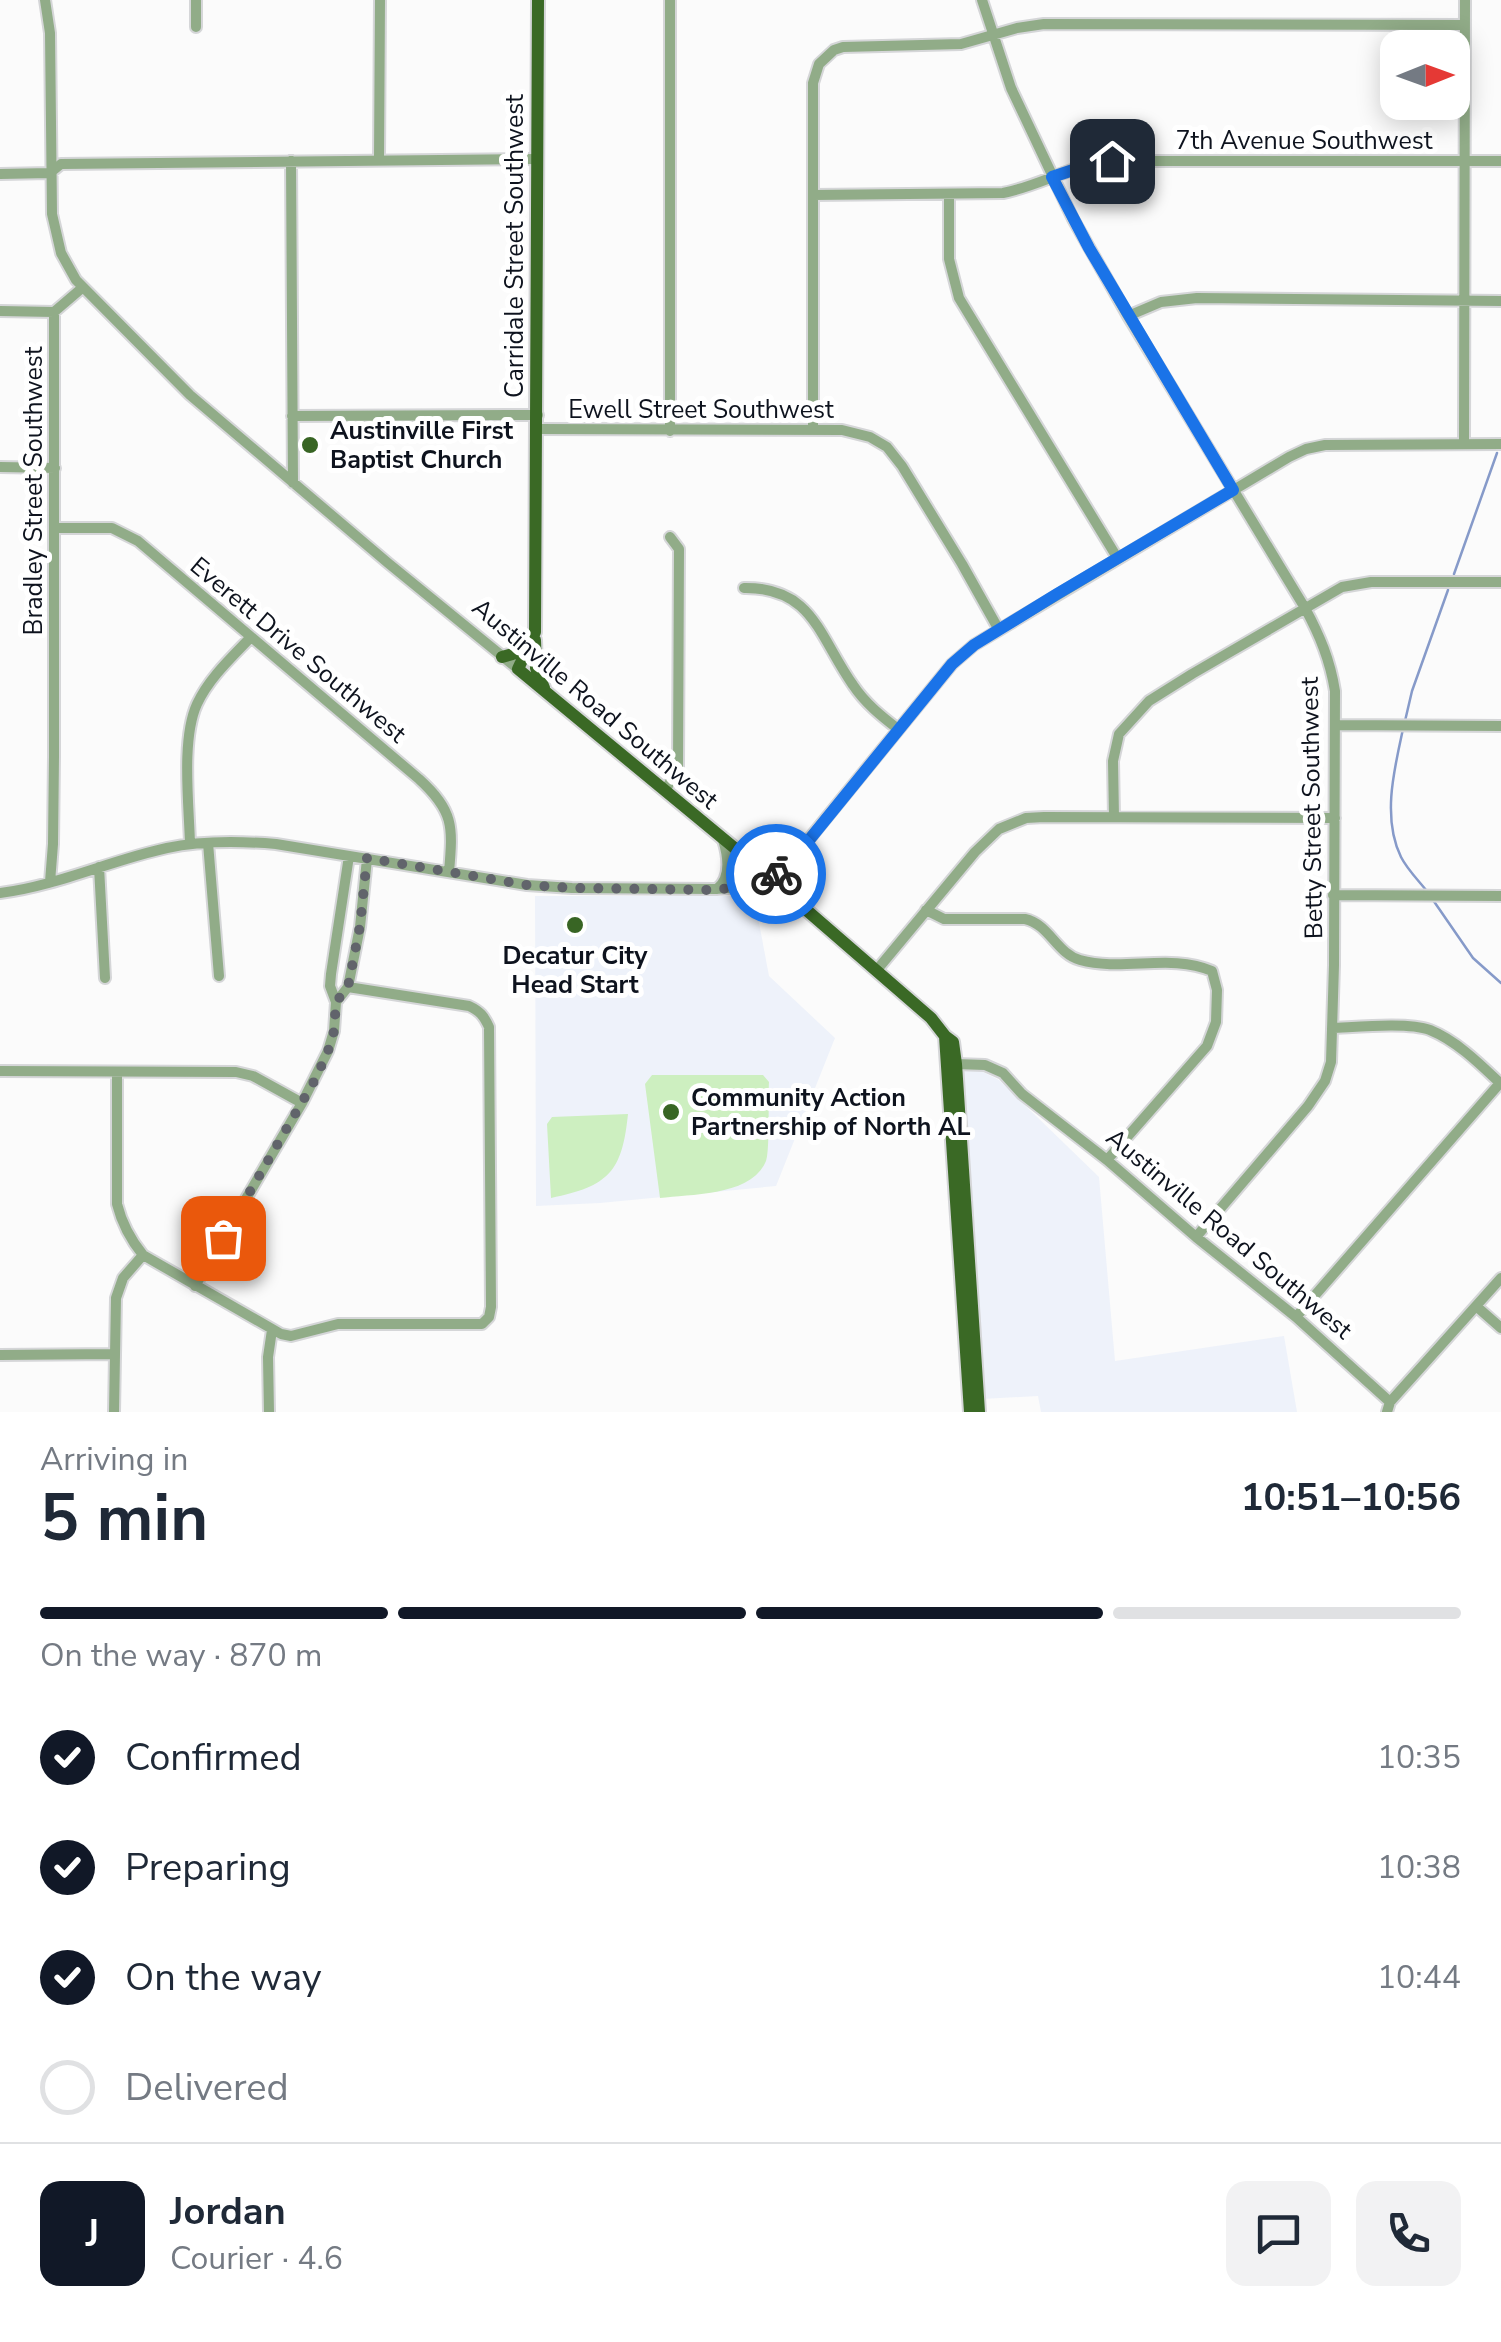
<!DOCTYPE html>
<meta charset="utf-8">
<style>
body{margin:0;font-family:"Nunito Sans",sans-serif;background:#f2f2f3;color:#1f2937;height:100vh;display:flex;flex-direction:column;font-size:38px;white-space:nowrap}
*{box-sizing:border-box;margin:0}
p{font-size:32px;color:#747a83}
.icon{flex:none;width:55px;height:55px;fill:none;stroke:currentColor;stroke-width:2;stroke-linecap:round;stroke-linejoin:round}
.map{position:relative;height:1412px;overflow:hidden}
.side{display:flex;flex-direction:column;background:#fff;flex:1}
.side>*{flex:none}
.needle{width:65px;rotate:89deg}
.buttons{position:absolute;left:1380px;top:30px;display:grid;gap:20px}
.buttons a{display:grid;place-items:center;width:90px;height:90px;border-radius:20px;background:#fff;box-shadow:0 5px 25px #0003;font-size:50px}
.pin{position:absolute;display:grid;place-items:center;width:85px;height:85px;color:#fff;margin:-42px;border-radius:20px;box-shadow:0 5px 15px #0006}
.courier{position:absolute;display:grid;place-items:center;width:100px;height:100px;margin:-50px;border:8px solid #1a73e8;border-radius:50%;background:#fff;color:#222;box-shadow:0 2px 12px #0007}
.summary em{font-style:normal;font-weight:700}
.summary div{display:flex;flex-direction:column-reverse}
.summary{display:flex;align-items:center;justify-content:space-between;height:170px;padding:0 40px}
h1{font-size:65px;font-weight:700;line-height:75px}
.bar{display:grid;grid-template-columns:repeat(4,1fr);gap:15px 10px;align-content:center;height:120px;padding:0 40px}
.bar i{height:12px;border-radius:8px;background:#e0e1e3}
.bar .active{background:#111827}
.bar p{grid-column:span 4}
.line{display:flex;align-items:center;gap:25px;padding:0 40px;border-top:2px solid #e0e1e3}
.line div{flex:1}
.round{display:grid;place-items:center;flex:none;width:105px;height:105px;border-radius:20px;background:#f2f2f3}
ol{padding:0 40px;list-style:none}
li{display:flex;align-items:center;gap:30px;height:110px}
li p{margin-inline-start:auto}
li .icon{padding:10px;border-radius:50%;background:#111827;color:#fff;stroke-width:4}
li:last-child{color:#747a83}
li i{width:55px;height:55px;border:5px solid #e0e1e3;border-radius:50%}
.map>svg:first-child{display:block}
</style>
<div class="map">
<svg width="1501" height="1412" viewBox="0 0 1501 1412">
<rect width="100%" height="100%" fill="#fbfbfb"/>
<!-- built -->
<path fill="#eef2fa" d="M535,896H754L769,976L835,1038L776,1186L600,1203L536,1206Z
M967,1064L999,1080L1099,1177L1115,1361L1284,1336L1297,1412H1041L1038,1396L982,1399L961,1076Z"/>
<!-- green -->
<path fill="#cdefc0" d="M652,1075H763L769,1082C768,1097 770,1151 766,1161C752,1196 691,1194 660,1198L645,1084Z
M628,1114C622,1172 609,1186 551,1198L547,1124L552,1117Z"/>
<g fill="none" stroke-linecap="round" stroke-linejoin="round">
<!-- stream -->
<path stroke="#869ac9" stroke-width="2.5" d="M1454,574L1497,453
M1405,721L1412,691L1448,590
M1403,729C1394,770 1382,818 1401,857C1407,869 1418,880 1426,890
M1433,900L1473,958L1501,983"/>
<!-- minor casing -->
<g stroke="#d5d6d8" stroke-width="14">
<path id="minor" d="M45,0L50,33L52,214L61,253L76,280L190,395L388,563L518,669
M196,0V27
M670,0V431
M982,0L1011,88L1073,219L1128,316L1305,608C1320,636 1330,660 1335,691L1334,965L1331,1062L1325,1081L1308,1106L1196,1237
M379,159L380,0
M291,161L293,483
M0,174L50,173L61,164L538,159
M813,195L1003,193C1040,186 1073,164 1112,161H1501
M949,195V259L959,298L1118,559
M0,311L54,312
M1128,316L1161,302L1197,298L1501,301
M292,416L538,415
M537,429L842,430L870,437L887,447L902,466L962,564L999,630
M813,430V83L819,64L834,50L843,47L961,44L1017,28L1044,24L1465,25
M1464,444L1465,0
M0,467L55,468
M54,528H112L138,541L419,779C454,811 453,826 449,872
M744,588C813,587 819,637 853,685C865,703 881,716 898,729
M1335,725L1501,726
M665,791L678,768L679,549L670,537
M1114,817L1113,761L1119,734L1149,701L1192,674L1342,587L1371,582H1501
M208,843L219,976
M190,844C189,805 181,739 197,704C209,678 232,657 251,637
M99,867L105,978
M50,882L53,844L54,756V312L82,288
M717,889C731,878 728,856 723,840
M0,893C57,886 111,860 167,848C203,840 240,841 276,844L527,885L572,888L715,889L740,887L770,879L787,866L952,664L974,645L1289,457L1306,449L1325,445L1501,444
M1333,895L1501,896
M926,910L944,919H1025C1049,924 1057,954 1080,960C1123,972 1171,953 1212,971L1217,990L1216,1022L1207,1046L1107,1160
M876,971L975,852L999,829L1026,818L1044,817L1335,818
M336,1002L348,987L360,927L367,859
M1332,1028C1357,1027 1408,1022 1430,1030C1457,1041 1480,1064 1501,1084
M956,1064L985,1065L1003,1073L1022,1094L1107,1160L1196,1237L1296,1317L1390,1402
M0,1071L236,1072L253,1076L302,1103
M117,1072V1204C122,1224 130,1239 143,1255L281,1334L291,1336L338,1324H482L489,1317L491,1307L489,1027C484,1016 480,1011 469,1006L348,987
M195,1286L302,1103L328,1051L334,1031L336,1002L330,986L331,974L349,856
M1476,1306L1501,1328
M1296,1317L1500,1083
M0,1355L115,1354
M114,1412L116,1298L123,1278L143,1255
M269,1412L268,1357L272,1330
M1387,1412L1390,1402L1501,1278"/>
</g>
<!-- major casing -->
<g stroke="#d5d6d8" stroke-width="16">
<path id="major" d="M538,0L535,632L518,669L743,855L931,1018L945,1036L953,1042L956,1064L979,1412
M535,640L536,668L544,688
M502,657L520,652L528,643
M945,1036L970,1412"/>
</g>
<!-- minor -->
<use href="#minor" stroke="#91ac88" stroke-width="10"/>
<!-- major -->
<use href="#major" stroke="#3a6925" stroke-width="12"/>
</g>
<g fill="none" stroke-linecap="round" stroke-linejoin="round">
<!-- done -->
<path stroke="#61646b" stroke-width="10" stroke-dasharray="0 18" d="M223,1238L316,1078L328,1051L334,1031L336,1002L348,987L360,926L367,858L527,885L572,888L715,890L756,884L776,874"/>
<!-- route -->
<path stroke="#1a73e8" stroke-width="12" d="M776,874L788,866L952,664L974,645L1057,594L1233,490L1089,248L1052,177L1091,164L1112,161"/>
</g>
<!-- markers -->
<g fill="#386524" stroke="#fff" stroke-width="4">
<circle cx="310" cy="445" r="10"/>
<circle cx="575" cy="925" r="10"/>
<circle cx="671" cy="1112" r="10"/>
</g>
<g text-anchor="middle" dominant-baseline="central" stroke-width="10" stroke-linejoin="round" paint-order="stroke">
<!-- street labels -->
<g font-size="25" fill="#0e131e" stroke="#fff">
<text x="1304" y="141">7th Avenue Southwest</text>
<text transform="translate(515 246) rotate(-90)">Carridale Street Southwest</text>
<text x="701" y="410">Ewell Street Southwest</text>
<text transform="translate(34 491) rotate(-90)">Bradley Street Southwest</text>
<text transform="translate(298 650) rotate(40)">Everett Drive Southwest</text>
<text transform="translate(595 704) rotate(40)">Austinville Road Southwest</text>
<text transform="translate(1312 808) rotate(-91)">Betty Street Southwest</text>
<text transform="translate(1229 1234) rotate(40)">Austinville Road Southwest</text>
</g>
<!-- poi labels -->
<g font-size="25" font-weight="bold" fill="#0e131e" stroke="#fff" text-anchor="start">
<text x="330" y="431">Austinville First<tspan x="330" dy="29">Baptist Church</tspan></text>
<text x="575" y="956" text-anchor="middle">Decatur City<tspan x="575" dy="29">Head Start</tspan></text>
<text x="691" y="1098">Community Action<tspan x="691" dy="29">Partnership of North AL</tspan></text>
</g>
</g>
</svg>
<div class="buttons">
<a><svg class="needle" viewBox="-14 -14 28 28"><path d="M0-13l5 13h-10z" fill="#e53935"/><path d="M0 13l5-13h-10z" fill="#747a83"/></svg></a>
</div>
<div class="pin" style="left:223px;top:1238px;background:#ea580c"><svg class="icon" aria-label="bag" viewBox="0 0 24 24"><path d="M5 8h14l-1 12H6zM9 8a3 3 0 0 1 6 0"/></svg></div>
<div class="pin" style="left:1112px;top:161px;background:#1f2937"><svg class="icon" aria-label="home" viewBox="0 0 24 24"><path d="M3 11l9-7 9 7M6 9v11h12V9"/></svg></div>
<div class="courier" style="left:776px;top:874px"><svg class="icon" aria-label="bike" viewBox="0 0 24 24"><circle cx="6" cy="16" r="4"/><circle cx="18" cy="16" r="4"/><path d="M6 16l4-8h5l3 8M10 8l3 8H6M13 5h3"/></svg></div>
</div>
<section class="side">
<div class="summary"><div><h1>5 min</h1><p>Arriving in</p></div><em>10:51–10:56</em></div>
<div class="bar"><i class="active"></i><i class="active"></i><i class="active"></i><i></i><p>On the way · 870 m</p></div>
<ol>
<li><svg class="icon" aria-label="check" viewBox="0 0 24 24"><path d="M5 12l5 5 9-10"/></svg>Confirmed<p>10:35</p></li>
<li><svg class="icon" aria-label="check" viewBox="0 0 24 24"><path d="M5 12l5 5 9-10"/></svg>Preparing<p>10:38</p></li>
<li><svg class="icon" aria-label="check" viewBox="0 0 24 24"><path d="M5 12l5 5 9-10"/></svg>On the way<p>10:44</p></li>
<li><i></i>Delivered</li>
</ol>
<div class="line" style="height:180px"><b class="round" style="background:#111827;color:#fff">J</b><div><b>Jordan</b><p>Courier · 4.6</p></div><a class="round"><svg class="icon" aria-label="chat" viewBox="0 0 24 24"><path d="M4 5h16v11H9l-5 4z"/></svg></a><a class="round"><svg class="icon" aria-label="phone" viewBox="0 0 24 24"><path d="M5 4h4l2 5-3 2q2 4 5 5l2-3 5 2v4C11 20 4 13 5 4z"/></svg></a></div>
</section>
